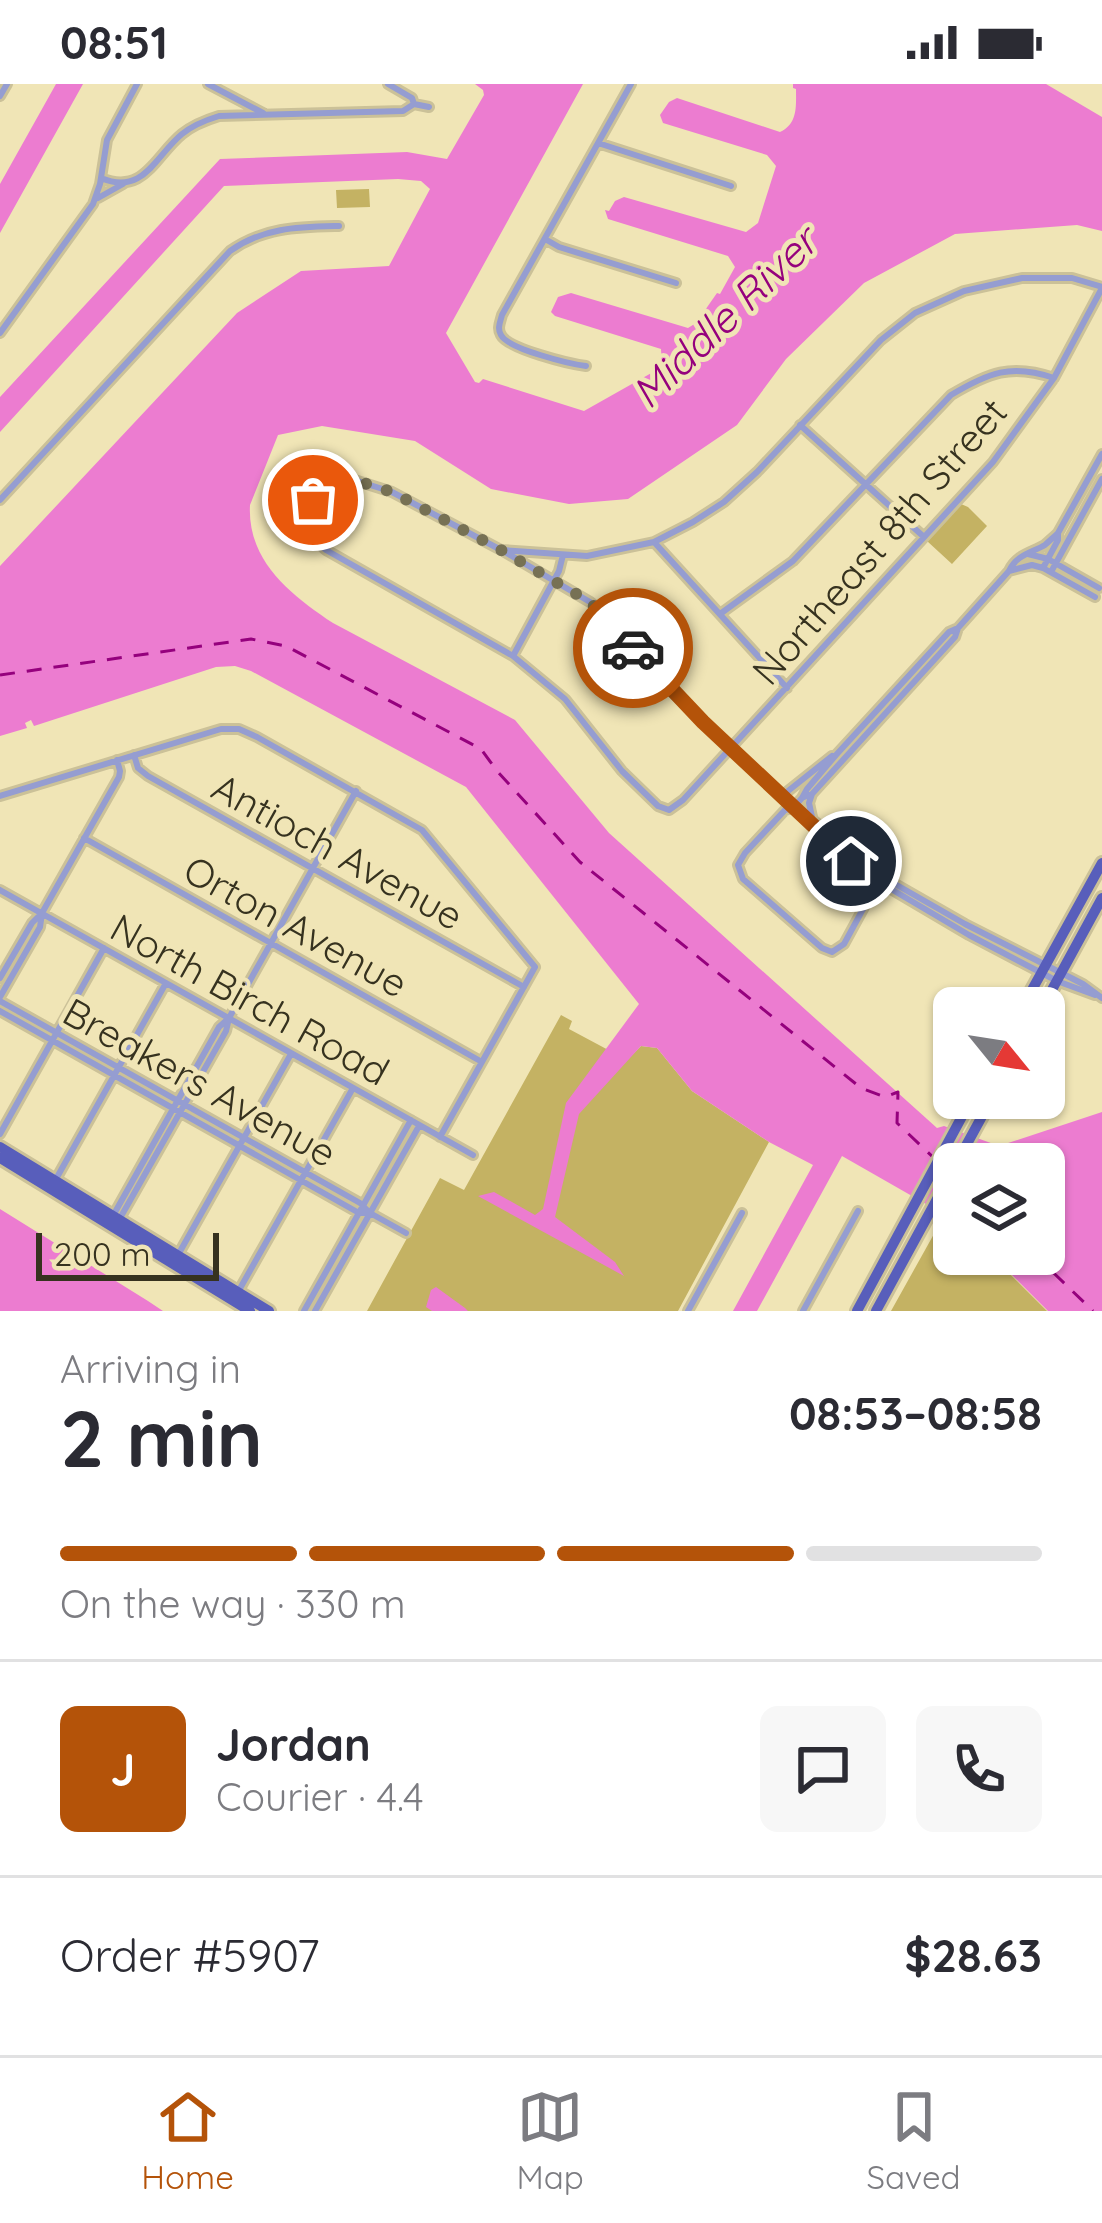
<!DOCTYPE html>
<meta charset="utf-8">
<style>
body{margin:0;font-family:Quicksand,sans-serif;background:#f7f7f7;color:#2b2b33;height:100vh;display:flex;flex-direction:column;font-size:45px;white-space:nowrap}
*{box-sizing:border-box;margin:0}
p{font-size:39px;color:#7c7c81}
.icon{flex:none;width:66px;height:66px;fill:none;stroke:currentColor;stroke-width:2;stroke-linecap:round;stroke-linejoin:round}
.map{position:relative;height:1227px;overflow:hidden}
.details{display:flex;flex-direction:column;background:#fff;flex:1}
.details>*{flex:none}
.needle{width:78px;rotate:120deg}
.tools{position:absolute;left:933px;top:903px;display:grid;gap:24px}
.tools a{display:grid;place-items:center;width:132px;height:132px;border-radius:18px;background:#fff;box-shadow:0 3px 9px #0004;font-size:60px}
.scale{position:absolute;left:36px;bottom:30px;width:183px;box-sizing:border-box;padding-left:12px;border:6px solid #36321f;border-top:0;font-size:33px;line-height:42px;white-space:nowrap;color:#36321f;-webkit-text-stroke:9px #f0e5b6;paint-order:stroke}
.pin{position:absolute;display:grid;place-items:center;width:102px;height:102px;color:#fff;margin:-51px;border:6px solid #fff;border-radius:50%;box-shadow:0 3px 12px #0007}
.courier{position:absolute;display:grid;place-items:center;width:120px;height:120px;margin:-60px;border:9px solid #b45309;border-radius:50%;background:#fff;color:#222;box-shadow:0 3px 15px #0007}
.summary em{font-style:normal;font-weight:800}
.summary div{display:flex;flex-direction:column-reverse}
.summary{display:flex;align-items:center;justify-content:space-between;height:204px;padding:0 60px}
h1{font-size:78px;font-weight:800;line-height:90px}
.bar{display:grid;grid-template-columns:repeat(4,1fr);gap:18px 12px;align-content:center;height:144px;padding:0 60px}
.bar i{height:15px;border-radius:9px;background:#e1e1e2}
.bar .on{background:#b45309}
.bar p{grid-column:span 4}
.line{display:flex;align-items:center;gap:30px;padding:0 60px;border-top:3px solid #e1e1e2}
.line div{flex:1}
.round{display:grid;place-items:center;flex:none;width:126px;height:126px;border-radius:18px;background:#f7f7f7}
.status{display:flex;justify-content:space-between;align-items:center;height:84px;padding:0 60px;background:#fff;direction:ltr}
.status svg{height:33px;fill:currentColor}
.tabs{display:flex;justify-content:space-around;align-items:center;height:168px;border-top:3px solid #e1e1e2;background:#fff;font-size:33px;color:#7c7c81}
.tabs a{display:grid;justify-items:center;gap:6px}
.tabs .on{color:#b45309}
.map>svg:first-child{display:block}
</style>
<div class="status"><b>08:51</b><svg viewBox="0 0 49 12"><path d="M0 12V9h3v3zM5 12V6h3v6zM10 12V3h3v9zM15 12V0h3v12zM26 1h20v11H26zM47 4h2v5h-2z"/></svg></div>
<div class="map">
<svg width="1102" height="1227" viewBox="0 0 1102 1227">
<rect width="100%" height="100%" fill="#f0e5b6"/>
<!-- green -->
<path fill="#c4b263" d="M369,105L370,123L337,124L336,106Z
M961,420L968,423L987,442L952,480L927,457Z
M561,931L572,937L569,945L627,976L641,962L657,964L692,1007L769,1058L678,1227H367L440,1094L464,1106Z
M944,1132L954,1138V1170H990L1047,1227H891Z"/>
<!-- water -->
<path fill="#ec7cd0" d="M56,0H83L0,149V100Z
M475,0H583L446,249L475,298L479,299L483,295L584,327L662,283L661,265L555,232L551,228L558,213L571,209L688,244L696,239L717,209L720,210L735,183L728,172L608,135L605,126L609,127L615,117L624,113L746,148L758,139L776,82L767,71L663,39L660,31L669,18L677,14L780,48C798,40 796,22 796,5L793,4V0H1046L1102,33V147L1077,141L955,150L864,199L786,275L737,341L628,415L569,420L491,405L415,357L322,342L278,351L250,421C247,477 291,511 333,539L515,636L609,749L937,1044L944,1042L999,1062L1102,1028V1227H1048L991,1170H1044V1080H954V1136L842,1072L757,1227H733L813,1081L769,1058L692,1007L657,964L641,962L579,1030L555,1133L615,1178L624,1192L478,1112L494,1108L535,1131L543,1125L566,1019L639,920L466,703L251,587L235,582L216,583L34,642L31,636L25,639L27,644L0,652V482L237,229L301,187L389,182L430,105L421,97L398,95L224,102L0,348V313L220,75L407,68L447,75L484,11L483,6Z
M0,1125L148,1217L163,1227H0Z
M436,1203L465,1224L468,1227H432L426,1223L431,1206Z"/>
<g fill="none" stroke-linecap="round" stroke-linejoin="round">
<!-- ferry -->
<path stroke="#95017d" stroke-width="3" stroke-dasharray="15 12" stroke-linecap="butt" d="M0,591L251,555L286,562L481,665L497,687L580,778L861,1004L885,1013L898,1008L897,1039L935,1075
M1034,1170L1093,1227"/>
<!-- street casing -->
<g stroke="#cbc198" stroke-width="12">
<path id="street" d="M208,0L263,29
M388,0L412,14L414,20
M0,12L7,0
M598,59L731,102
M101,94C144,112 155,72 182,50C193,41 206,36 219,32L403,27L414,20L429,23
M98,114L123,100
M545,155L559,163L676,199
M1102,203L1072,194H1022L964,207L915,229L881,256L757,388L724,418L693,438L654,458L587,472L501,466L392,408L345,393L327,396C306,426 295,439 326,466L513,572L565,615L622,687L658,722L669,726L683,716L993,378L1054,294L1102,204
M0,249L93,120L100,100L107,56L137,0
M586,282C570,280 508,265 501,251C497,244 500,239 502,231L631,0
M800,341L924,453
M0,416L230,167C264,143 299,143 339,142
M654,458L787,604
M505,468L590,518L601,527L661,597L703,638L869,792L969,851L1057,897L1095,911
M1028,470L1048,475L1099,504
M1043,484L1058,456V449L1102,370
M1009,487L1032,481L1043,484L1095,513
M1051,488L1102,395
M720,530L793,477L951,311C988,289 1011,279 1054,294
M513,572L559,487L563,471
M134,671L138,684L148,692L524,903
M812,710L809,719L812,733
M783,711L832,672
M0,712L221,645H239L257,653L422,746L535,883L440,1053
M804,713L812,710L955,553L958,544
M806,730L881,792L965,840L1083,900L1102,914
M84,754L482,978
M881,792L844,860L832,868L822,864L743,795L738,781L745,769L785,726L793,724L802,714L807,705L836,671L949,548L958,544L1009,487C1016,471 1031,469 1045,461C1046,460 1057,450 1058,449
M0,806L473,1071
M0,894L32,839L42,829
M0,913L40,843L42,829L119,693L120,687L117,676
M0,917L360,1119L370,1129L406,1149
M0,927L359,1129H370
M0,1050L104,864
M56,1095L166,899
M114,1130L219,943L229,934L356,707
M119,1136L226,947L229,934
M178,1171L291,970
M238,1208L353,1004
M304,1227L411,1036
M315,1227L419,1042
M688,1227L742,1129
M803,1227L858,1127"/>
</g>
<!-- primary casing -->
<g stroke="#cbc198" stroke-width="16">
<path id="primary" d="M1022,924L1102,779
M1042,924L1102,814
M0,1063L269,1227
M0,1074L250,1227
M956,1080L992,1014
M857,1227L972,1014
M876,1227L954,1084"/>
</g>
<!-- street -->
<use href="#street" stroke="#959dd1" stroke-width="6"/>
<!-- primary -->
<use href="#primary" stroke="#585ebb" stroke-width="10"/>
</g>
<g fill="none" stroke-linecap="round" stroke-linejoin="round">
<!-- done -->
<path stroke="#777154" stroke-width="12" stroke-dasharray="0 21.6" d="M313,416L327,396L345,393L392,408L501,466L590,518L633,564"/>
<!-- route -->
<path stroke="#b45309" stroke-width="15" d="M633,564L703,638L851,777"/>
</g>
<g text-anchor="middle" dominant-baseline="central" stroke-width="10" stroke-linejoin="round" paint-order="stroke">
<!-- street labels -->
<g font-size="39" fill="#36321f" stroke="#f0e5b6">
<text transform="translate(879 457) rotate(-49)">Northeast 8th Street</text>
<text transform="translate(338 767) rotate(29)">Antioch Avenue</text>
<text transform="translate(296 842) rotate(29)">Orton Avenue</text>
<text transform="translate(250 915) rotate(29)">North Birch Road</text>
<text transform="translate(200 998) rotate(29)">Breakers Avenue</text>
</g>
<!-- water labels -->
<g font-size="42" font-style="italic" fill="#95017d" stroke="#f0e5b6">
<text transform="translate(724 233) rotate(-44)">Middle River</text>
</g>
</g>
</svg>
<div class="tools">
<a><svg class="needle" viewBox="-14 -14 28 28"><path d="M0-13l5 13h-10z" fill="#e53935"/><path d="M0 13l5-13h-10z" fill="#7c7c81"/></svg></a>
<a><svg class="icon" aria-label="layers" viewBox="0 0 24 24"><path d="M12 4l9 5-9 5-9-5zM3 14l9 5 9-5"/></svg></a>
</div>
<div class="scale">200 m</div>
<div class="pin" style="left:313px;top:416px;background:#ea580c"><svg class="icon" aria-label="bag" viewBox="0 0 24 24"><path d="M5 8h14l-1 12H6zM9 8a3 3 0 0 1 6 0"/></svg></div>
<div class="pin" style="left:851px;top:777px;background:#1f2937"><svg class="icon" aria-label="home" viewBox="0 0 24 24"><path d="M3 11l9-7 9 7M6 9v11h12V9"/></svg></div>
<div class="courier" style="left:633px;top:564px"><svg class="icon" aria-label="car" viewBox="0 0 24 24"><path d="M5 17H2v-5l4-1 3-4h7l3 4 3 1v5h-3M9 17h6M6 11h13"/><circle cx="7" cy="17" r="2"/><circle cx="17" cy="17" r="2"/></svg></div>
</div>
<section class="details">
<div class="summary"><div><h1>2 min</h1><p>Arriving in</p></div><em>08:53–08:58</em></div>
<div class="bar"><i class="on"></i><i class="on"></i><i class="on"></i><i></i><p>On the way · 330 m</p></div>
<div class="line" style="height:216px"><b class="round" style="background:#b45309;color:#fff">J</b><div><b>Jordan</b><p>Courier · 4.4</p></div><a class="round"><svg class="icon" aria-label="chat" viewBox="0 0 24 24"><path d="M4 5h16v11H9l-5 4z"/></svg></a><a class="round"><svg class="icon" aria-label="phone" viewBox="0 0 24 24"><path d="M5 4h4l2 5-3 2q2 4 5 5l2-3 5 2v4C11 20 4 13 5 4z"/></svg></a></div>
<div class="line" style="height:156px"><div>Order #5907</div><b>$28.63</b></div>
</section>
<nav class="tabs">
<a class="on"><svg class="icon" aria-label="home" viewBox="0 0 24 24"><path d="M3 11l9-7 9 7M6 9v11h12V9"/></svg>Home</a>
<a><svg class="icon" aria-label="map" viewBox="0 0 24 24"><path d="M3 6l6-2 6 2 6-2v14l-6 2-6-2-6 2zM9 4v14M15 6v14"/></svg>Map</a>
<a><svg class="icon" aria-label="saved" viewBox="0 0 24 24"><path d="M7 4h10v16l-5-4-5 4z"/></svg>Saved</a>
</nav>
